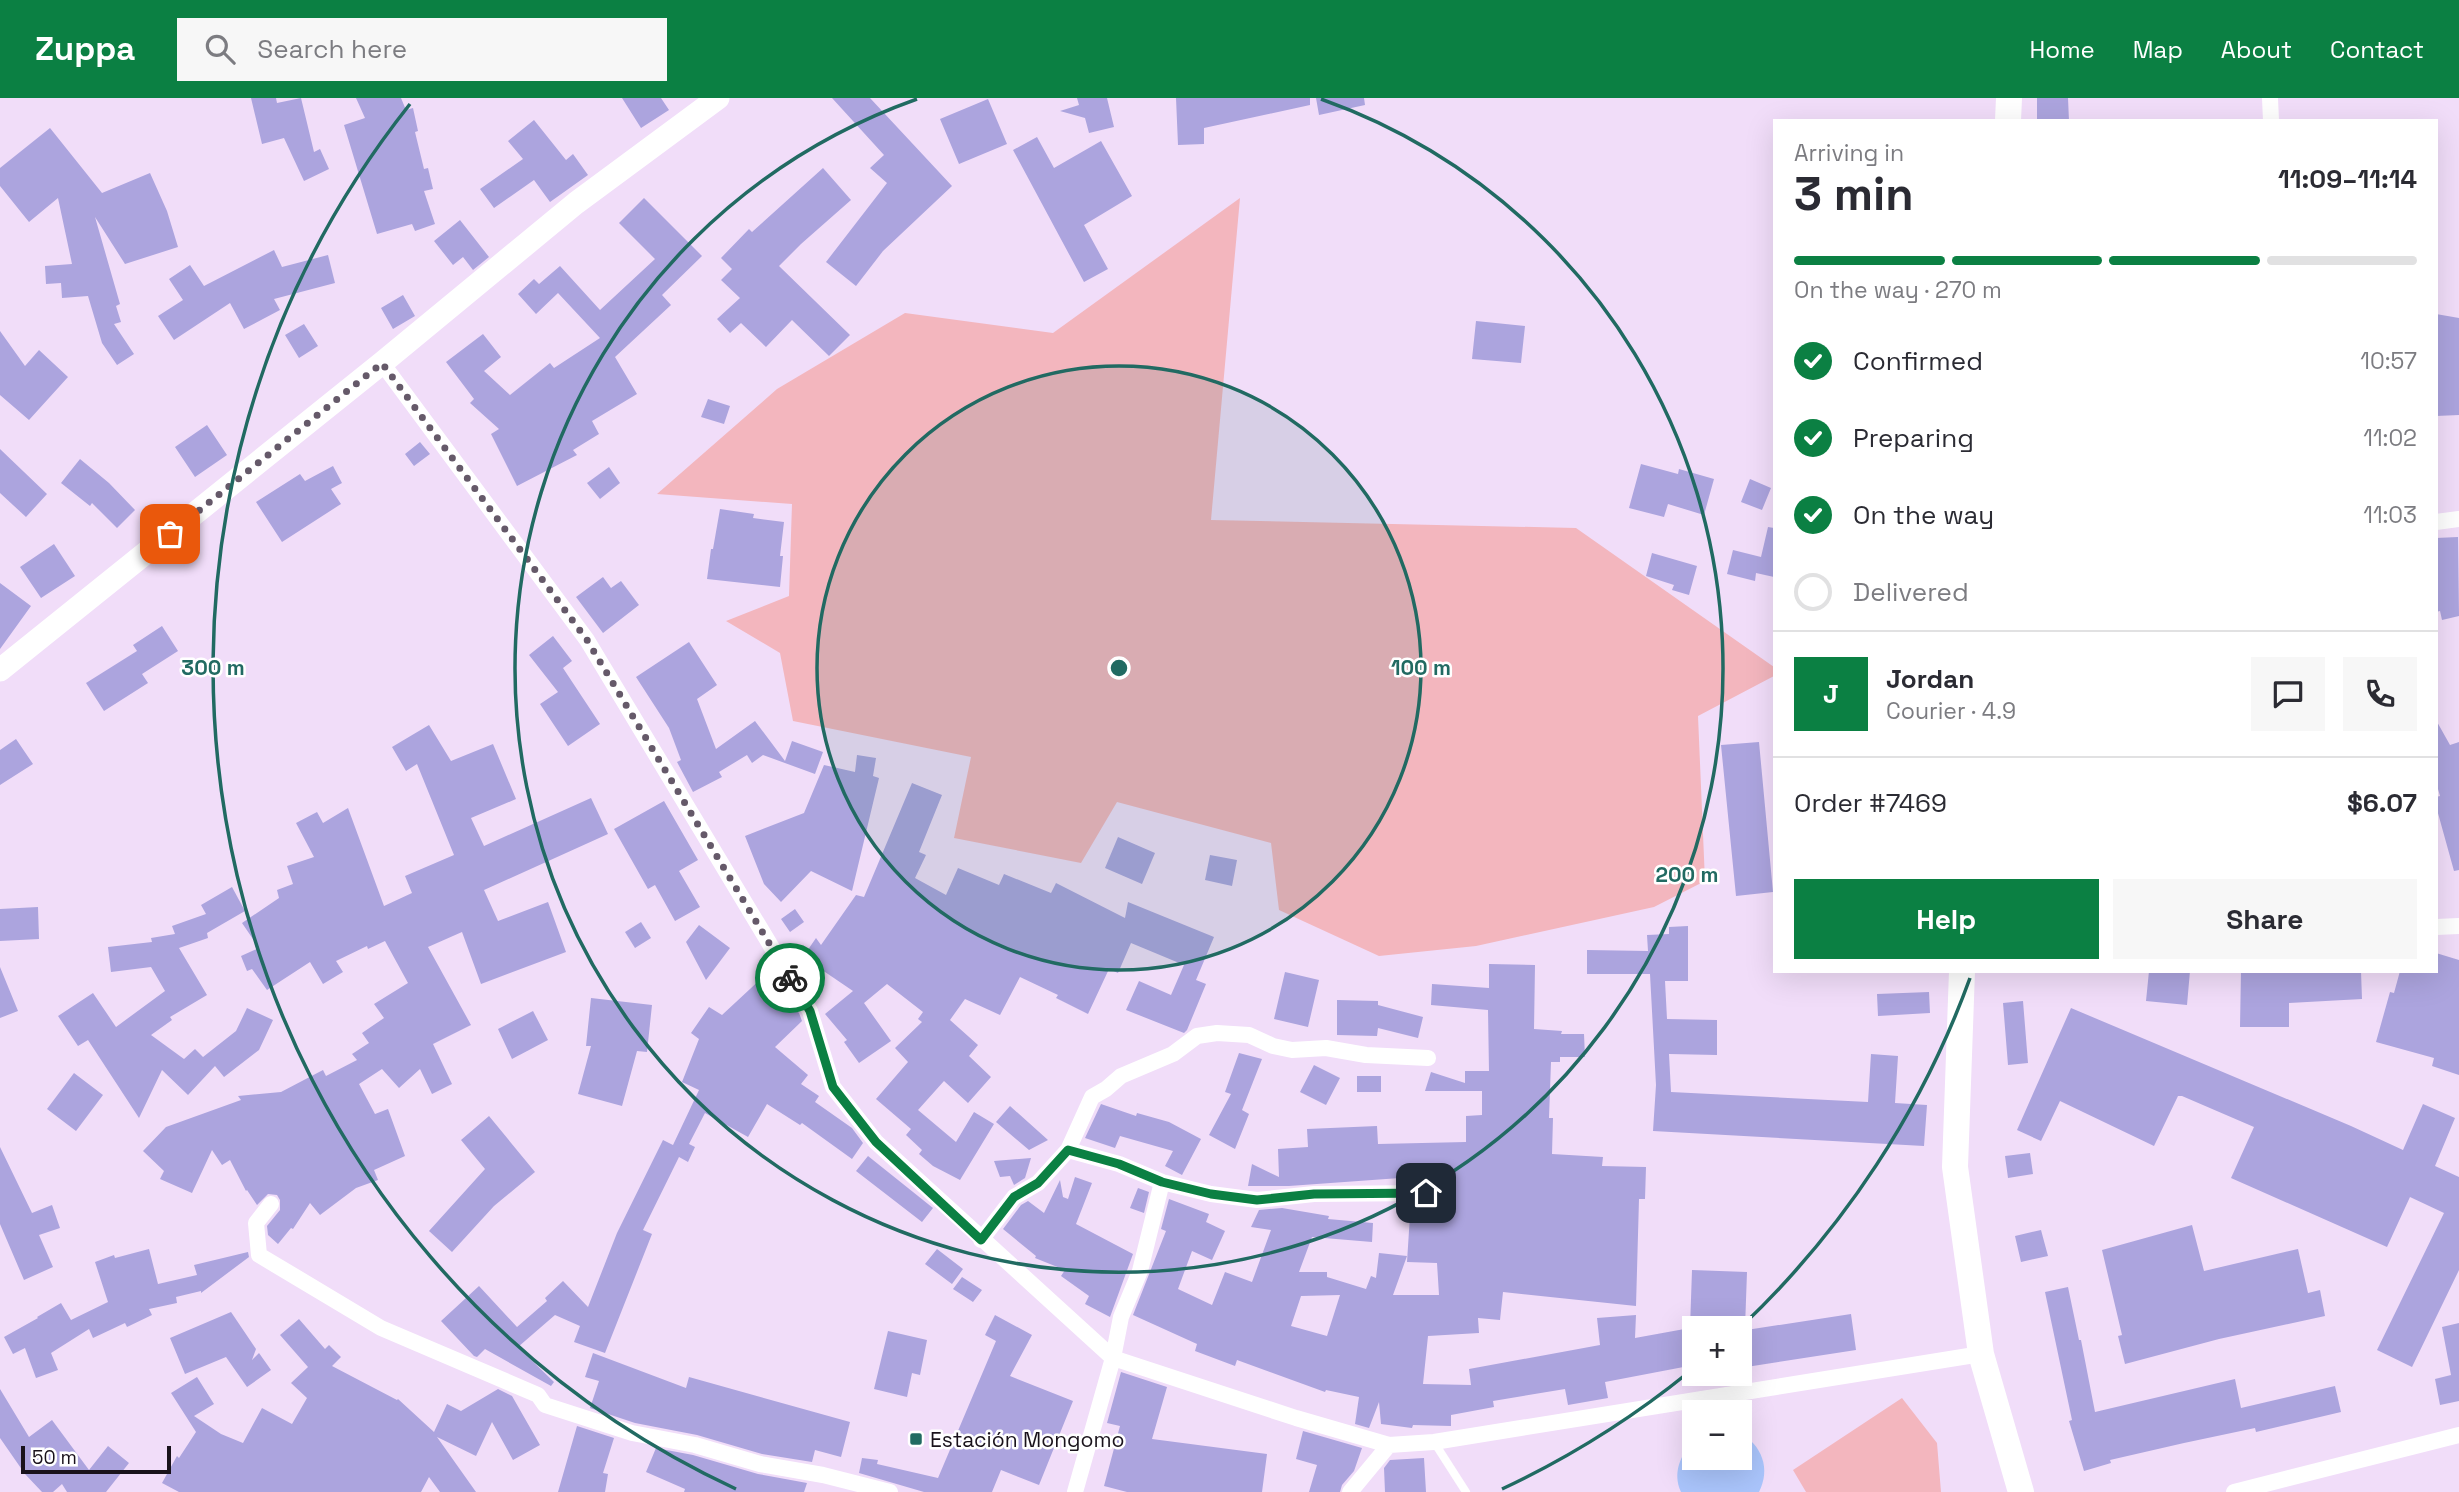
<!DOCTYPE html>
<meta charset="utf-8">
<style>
body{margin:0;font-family:"Space Grotesk",sans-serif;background:#f7f7f7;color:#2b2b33;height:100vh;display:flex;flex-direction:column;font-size:26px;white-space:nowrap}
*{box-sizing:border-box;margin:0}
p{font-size:23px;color:#7c7c81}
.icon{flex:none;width:38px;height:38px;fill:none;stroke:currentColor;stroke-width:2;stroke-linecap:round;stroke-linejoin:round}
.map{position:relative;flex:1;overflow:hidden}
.side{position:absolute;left:1773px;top:21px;width:665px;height:854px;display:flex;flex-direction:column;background:#fff;border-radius:0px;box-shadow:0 7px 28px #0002}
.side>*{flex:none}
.fabs{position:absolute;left:1682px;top:1218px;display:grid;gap:14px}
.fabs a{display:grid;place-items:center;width:70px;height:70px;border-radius:0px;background:#fff;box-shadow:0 7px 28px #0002;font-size:35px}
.scale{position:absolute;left:21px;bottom:18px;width:150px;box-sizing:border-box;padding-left:7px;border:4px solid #19121b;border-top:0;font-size:19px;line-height:24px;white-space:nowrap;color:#19121b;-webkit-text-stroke:5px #fff;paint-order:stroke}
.pin{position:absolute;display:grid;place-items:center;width:60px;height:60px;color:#fff;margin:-30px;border-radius:14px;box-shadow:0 4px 10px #0006}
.courier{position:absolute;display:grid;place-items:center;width:70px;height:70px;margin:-35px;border:5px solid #0b8043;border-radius:50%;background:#fff;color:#222;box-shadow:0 2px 9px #0007}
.head em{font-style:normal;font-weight:700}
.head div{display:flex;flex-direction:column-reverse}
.head{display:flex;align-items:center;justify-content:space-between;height:119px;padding:0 21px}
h1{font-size:46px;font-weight:700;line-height:52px}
.bar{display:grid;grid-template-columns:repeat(4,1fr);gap:10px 7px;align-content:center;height:84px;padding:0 21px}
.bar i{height:9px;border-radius:5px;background:#e1e1e2}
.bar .selected{background:#0b8043}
.bar p{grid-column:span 4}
.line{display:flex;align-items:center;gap:18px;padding:0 21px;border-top:2px solid #e1e1e2}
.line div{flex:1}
.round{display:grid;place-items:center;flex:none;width:74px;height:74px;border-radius:0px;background:#f7f7f7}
ol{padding:0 21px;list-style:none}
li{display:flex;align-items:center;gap:21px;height:77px}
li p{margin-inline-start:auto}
li .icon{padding:7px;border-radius:50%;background:#0b8043;color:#fff;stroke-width:4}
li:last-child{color:#7c7c81}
li i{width:38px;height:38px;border:4px solid #e1e1e2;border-radius:50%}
.action{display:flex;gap:14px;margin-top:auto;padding:14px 21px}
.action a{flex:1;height:80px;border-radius:0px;background:#0b8043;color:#fff;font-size:28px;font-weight:700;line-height:80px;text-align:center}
.action a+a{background:#f7f7f7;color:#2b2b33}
header{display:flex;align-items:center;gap:42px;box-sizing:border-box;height:98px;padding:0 35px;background:#0b8043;color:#fff}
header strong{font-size:33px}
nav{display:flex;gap:38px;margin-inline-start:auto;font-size:24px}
.search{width:490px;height:63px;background:#f7f7f7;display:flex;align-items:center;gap:18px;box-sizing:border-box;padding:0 24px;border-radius:0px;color:#7c7c81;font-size:26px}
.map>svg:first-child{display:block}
</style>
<header>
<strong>Zuppa</strong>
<div class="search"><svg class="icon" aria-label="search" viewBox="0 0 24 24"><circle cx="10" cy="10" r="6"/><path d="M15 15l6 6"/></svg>Search here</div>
<nav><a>Home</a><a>Map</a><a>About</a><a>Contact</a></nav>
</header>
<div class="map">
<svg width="2459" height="1394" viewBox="0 0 2459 1394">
<rect width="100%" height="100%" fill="#f1ddf9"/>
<!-- green -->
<path fill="#f3b6be" d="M1240,100L1211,422L1576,430L1774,569V578L1698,618L1705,783L1654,809L1476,848L1379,858L1279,812L1271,745L1117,704L1081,765L954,740L971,659L793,623L780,555L726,523L789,498L792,406L657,396L777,291L905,215L1053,235Z
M1902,1300L1937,1345L1941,1394H1806L1793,1372Z"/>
<!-- water -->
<path fill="#aac5fc" d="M1740,1335C1762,1347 1771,1371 1759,1394H1681C1672,1374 1681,1357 1694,1341V1360H1740Z"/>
<!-- building -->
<path fill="#aca4de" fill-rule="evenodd" d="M251,0H276L277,5L301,0L314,54L320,51L329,71L304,83L284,40L262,46Z
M356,0H401L406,12L413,10L418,33L415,34L424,71L428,70L433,91L424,93L435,126L415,133L412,126L377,136L344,27L365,20Z
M622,0H661L669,12L641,30Z
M832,0H870L952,88L883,153L856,188L826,164L887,85L870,70L884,57Z
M1077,0H1107L1114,29L1089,35L1085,20L1060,13L1079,7Z
M1176,0H1310V7L1204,30V46L1178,47Z
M1316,0H1364L1365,7L1319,17Z
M2037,0H2068L2069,23H2037Z
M988,1L1007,46L959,66L940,21Z
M534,22L566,62L573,56L588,77L550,104L534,82L494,110L480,91L523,61L508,43Z
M50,30L102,95L150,75L167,113L178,149L125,166L95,119L120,206L116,208L121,224L114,226L134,256L117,267L102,245L88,198L62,200L61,185L46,186L45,168L72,166L58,100L29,124L0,88V70Z
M1037,39L1054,70L1101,43L1132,98L1084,127L1108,171L1084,184L1013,52Z
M823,70L851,102L801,146L779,168L850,237L829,258L792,222L766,249L741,225L730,235L717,221L740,200L721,182L732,171L721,160L749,131L752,134Z
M644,100L702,158L662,197L671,207L615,259L637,296L592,323L599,336L573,352L577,357L517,388L491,336L499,331L470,305L474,301L446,264L483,236L501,259L484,273L510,297L550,265L554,270L600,240L558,195L536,216L518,196L534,181L539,186L560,168L600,212L655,161L619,125Z
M460,122L489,159L473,172L463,159L453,167L434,143Z
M274,152L282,169L328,157L335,185L274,201L280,212L244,231L230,205L174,242L158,218L183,202L169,181L190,167L204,188Z
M403,197L415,218L393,231L381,210Z
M2436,216L2459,220V317L2436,318Z
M1476,223L1525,228L1521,265L1472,261Z
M304,226L318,248L299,260L285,237Z
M0,233L25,268L39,252L68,279L29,322L0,297Z
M708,301L730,308L724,326L701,319Z
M207,327L227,357L195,379L175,349Z
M420,344L430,356L414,368L405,356Z
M0,351L47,396L26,419L0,395Z
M80,361L109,385L135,412L117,430L92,405L90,408L61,385Z
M1641,366L1678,376L1679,371L1714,381L1704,417L1668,406L1664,419L1629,410Z
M333,368L342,385L331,391L341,406L282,444L256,404L300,376L305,383Z
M609,369L620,385L600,401L587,385Z
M1750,381L1771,390L1762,412L1741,404Z
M720,411L754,416L753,420L784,424L780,458H783L780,489L707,481L711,451H713Z
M1768,429L1774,430V479L1756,475L1755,483L1727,476L1733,452L1761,459Z
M2458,439L2459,518L2442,522L2440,513L2436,514V440Z
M54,446L75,478L41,500L20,469Z
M1652,455L1697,468L1689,497L1672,492L1674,487L1646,478Z
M603,479L611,490L621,483L639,507L603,535L576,499Z
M0,485L31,508L0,551Z
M162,528L178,553L142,576L148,585L104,613L86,585L137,553L133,547Z
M553,538L572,563L563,570L600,626L568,648L540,606L558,594L529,557Z
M689,544L717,587L697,601L716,651L755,623L785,663L792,643L823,654L815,676L763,657L752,665L747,657L719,674L722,679L693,694L677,664L681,662L669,630L636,579Z
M2436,622L2450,647L2459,644V772L2454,773L2436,708V699L2440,698L2436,684Z
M429,627L451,663L493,646L516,701L471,720L484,748L591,700L608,736L484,792L498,823L548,804L566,854L481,886L462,834L428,849L471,927L433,946L452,986L432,996L420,971L399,990L382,971L359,986L375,1016L388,1011L405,1058L374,1072L378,1082L356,1090L320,1117L310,1105L293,1131L291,1130L278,1146L268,1137L267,1128L280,1112V1102L277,1097L268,1096L257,1107L247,1092L246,1093L230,1062L222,1067L212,1052L192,1095L160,1081L164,1073L143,1053L166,1029L241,1002L238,998L281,994L323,972L326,978L357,962L352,956L369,945L362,935L384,920L374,906L408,885L385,843L368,851L367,848L336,863L343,874L323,886L310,864L267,892L252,871L247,873L241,858L259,850L242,825L279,800L277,792L293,786L287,768L314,759L296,725L317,714L323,725L348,710L384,808L412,795L405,778L454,757L417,666L406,673L392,649Z
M16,641L33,666L0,687V652Z
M1759,644L1773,794L1736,798L1721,647Z
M857,657L876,660L873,678L879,680L852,793L811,773L781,804L764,786L745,738L804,715L824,667L855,674Z
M912,685L942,697L919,754L926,757L915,780L946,797L958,770L999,787L1004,776L1051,795L1056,785L1125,820L1128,804L1214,839L1196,882L1206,886L1187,932L1184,935L1126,912L1139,883L1171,897L1184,867L1131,845L1118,875L1109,871L1088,916L1056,900L1058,897L1020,879L1000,917L965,901L950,922L978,947L969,958L991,979L968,1005L944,983L918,1012L956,1044L974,1014L994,1026L960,1082L933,1068L919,1056L922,1052L906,1037L911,1031L876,1001L908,964L895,950L922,924L918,921L923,914L887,886L864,905L891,943L859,965L844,944L847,942L825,916L853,893L803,859L816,840L821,847L856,797L864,799Z
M664,703L698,762L679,773L700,809L675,823L655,787L648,791L614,731Z
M1118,739L1155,755L1142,786L1105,770Z
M1210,757L1237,762L1232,788L1205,782Z
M232,789L245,813L207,835L208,840L179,850L207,897L170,919L172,922L151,937L184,961L195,951L203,959L236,933L247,910L273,922L259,952L224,979L215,968L188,997L162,972L139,1020L88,942L78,948L58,918L93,895L116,929L165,893L151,869L111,874L108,849L152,844L151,840L175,836L172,828L206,816L201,807Z
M38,809L39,841L0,843V811Z
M795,811L804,824L790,834L781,821Z
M641,824L651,840L635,850L625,834Z
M699,827L730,850L706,882L686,844Z
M1688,828V883H1665L1667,921L1717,922V957L1669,956L1671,994L1868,1004L1871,956L1898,958L1895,1005L1927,1007L1924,1048L1653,1033L1656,987L1650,876H1587V852L1648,853L1647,837L1669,836V829Z
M2436,855L2459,862V977L2432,968L2434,960L2376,944L2390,894L2394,895L2400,873H2436Z
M1489,866L1535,867L1534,931L1562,933L1561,936H1584L1585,959H1560V964H1551L1549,1020H1553L1552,1056L1603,1059L1602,1068L1646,1069L1645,1101H1639L1636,1208L1503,1194L1500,1222L1478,1220L1479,1235L1428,1238L1423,1286L1471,1287L1469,1271L1600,1247L1597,1220L1636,1217L1635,1240L1690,1230L1692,1172L1747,1174L1745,1230H1694V1267L1605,1284L1608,1300L1568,1307L1565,1291L1493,1303L1494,1309L1451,1317V1328L1413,1327L1412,1330L1381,1326L1379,1304L1369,1330L1355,1326L1359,1299L1326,1292L1325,1294L1237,1262L1235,1268L1195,1253L1197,1246L1133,1217L1166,1133L1161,1131L1169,1101L1209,1116L1206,1124L1225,1133L1212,1162L1192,1153L1178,1191L1212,1207L1225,1174L1252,1184L1271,1132L1251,1129L1259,1112L1282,1110L1329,1118L1328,1121L1373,1125L1372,1144L1312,1139L1299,1174H1327V1179L1366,1191L1371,1178L1376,1180L1379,1155L1407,1158L1393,1197H1439L1437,1165L1407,1164L1410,1117L1401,1118V1106L1427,1105L1435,1101L1436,1094L1431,1086L1400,1085V1080L1289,1088H1248L1252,1066L1279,1079L1278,1051L1308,1049L1307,1031L1377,1028L1378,1046L1466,1044V1018L1482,1017V993H1425L1431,974L1465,985V973H1489L1488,912L1431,907L1432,886L1489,890ZM1340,1197L1327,1238L1291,1228L1301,1198Z
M0,869L18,913L0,920Z
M2149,873H2190L2187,907L2146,903Z
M2241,873H2361L2362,901L2289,905V929H2240Z
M1285,874L1319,882L1308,929L1274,921Z
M764,878L799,915L802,923L775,949L808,977L801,986L819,998L815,1004L852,1030L863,1045L852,1061L802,1025L800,1027L767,1006L748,1039L705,1015L689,1046L695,1049L688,1064L679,1059L643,1132L652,1136L605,1255L574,1244L580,1228L555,1217L518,1249L554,1284L551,1288L485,1251L477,1259L474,1258L441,1223L479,1188L517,1229L547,1203L545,1200L563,1183L588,1209L617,1135L663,1042L673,1047L699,992L682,984L699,941L691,935L709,909L722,917Z
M1929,894L1930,915L1878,918L1877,896Z
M591,900L652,907L647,954L637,953L622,1008L578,996L591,948H586Z
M1337,902L1378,903V907L1423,919L1418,940L1378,930L1377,938L1337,937Z
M2023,903L2028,965L2008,967L2003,905Z
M2071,910L2351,1028L2403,1052L2423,1006L2455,1020L2435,1068L2459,1079V1172L2412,1269L2377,1252L2444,1115L2410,1099L2387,1149L2231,1080L2254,1029L2182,998H2178L2154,1048L2060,1003L2041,1043L2017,1032Z
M533,913L548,942L512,961L498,931Z
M1239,955L1262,961L1242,1012L1249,1016L1235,1051L1209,1037L1231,996L1225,994Z
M1314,967L1340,980L1326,1007L1300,994Z
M74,975L103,997L76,1033L47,1011Z
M1357,978H1381V994H1357Z
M1101,1006L1136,1018L1137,1015L1169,1024L1201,1041L1182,1077L1165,1068L1173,1053L1120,1038L1115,1050L1085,1040Z
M1010,1008L1048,1042L1029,1052L996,1024Z
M489,1018L535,1074L494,1108L452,1154L429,1133L485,1071L461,1042Z
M0,1049L32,1115L52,1107L60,1130L39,1137L53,1169L24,1182L0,1126Z
M2030,1055L2033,1076L2008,1080L2005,1058Z
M868,1058L933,1110L922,1124L856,1073Z
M1031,1060L1025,1080L1014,1087L1010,1078L1000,1079L994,1063Z
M1075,1079L1092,1085L1076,1126L1133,1156L1110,1219L1085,1206L1089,1198L1061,1178L1065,1172L1035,1160L1036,1158L1003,1131L1021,1107L1028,1103L1044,1115L1060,1082L1063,1099L1068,1101Z
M1138,1090L1149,1094L1144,1115L1130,1110Z
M2192,1127L2204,1173L2298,1151L2308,1195L2320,1192L2325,1218L2219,1241L2125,1266L2118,1238L2122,1237L2102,1152Z
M2041,1132L2048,1158L2021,1164L2015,1138Z
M149,1151L158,1186L197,1177L194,1167L248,1154L249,1159L201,1195V1193L176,1199L177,1205L149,1211L152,1217L127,1229L125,1225L93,1240L89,1231L51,1255L58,1272L36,1280L25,1250L13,1256L4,1239L38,1220L37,1219L61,1205L71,1222L108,1204L95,1164L114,1157L115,1160Z
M937,1151L963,1171L952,1186L925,1166Z
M962,1179L982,1192L973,1204L953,1191Z
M2068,1189L2079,1242H2081L2095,1314L2235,1281L2241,1310L2335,1288L2341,1314L2256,1334L2255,1330L2184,1345L2110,1362L2111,1365L2084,1373L2069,1323L2072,1322L2045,1194Z
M231,1214L256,1251L252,1262L259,1255L271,1272L247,1289L226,1259L185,1276L170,1240Z
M1851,1216L1856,1252L1740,1270V1233Z
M995,1217L1032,1237L1010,1278L1073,1303L1039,1387L1001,1372L992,1394H924L859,1375L862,1360L878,1362L877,1366L938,1380L996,1243L985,1237Z
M299,1221L325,1251L329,1247L341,1259L332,1268L397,1302L398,1301L434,1334L447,1306L461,1313L498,1291L512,1298L540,1347L513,1362L492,1324L476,1358L437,1339L476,1394H440L429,1379L421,1394H179L162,1385L177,1358L179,1360L196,1334L171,1295L197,1279L214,1306L194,1318L221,1336L243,1345L262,1310L292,1326L307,1300L291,1285L308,1269L280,1237Z
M2459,1225V1303L2440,1307L2435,1281L2451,1277L2442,1229Z
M888,1233L927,1242L920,1277L912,1275L907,1299L874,1291Z
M593,1255L686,1290L689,1279L850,1324L841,1359L815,1352L812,1364L762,1356L697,1337L635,1325L590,1310L599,1283L585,1279Z
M1121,1274L1167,1289L1152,1341L1267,1356L1262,1394H1127L1104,1388L1120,1328L1107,1325Z
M0,1291L29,1339L52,1322L89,1372L108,1348L129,1365L106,1394H67L62,1386L53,1394H42L25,1376L0,1340Z
M577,1328L614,1340L603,1375L608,1376L605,1394H558Z
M1303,1333L1362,1350L1354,1373L1342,1387L1340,1394H1309L1317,1367L1296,1361Z
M656,1350L693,1357L758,1376L807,1385L804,1394H684L685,1391L646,1374Z
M1424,1360L1426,1394H1385L1384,1370L1390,1362Z"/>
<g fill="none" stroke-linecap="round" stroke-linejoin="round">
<!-- lane -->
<path stroke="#fff" stroke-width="8" d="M1434,1344L1466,1394"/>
<!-- street -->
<path stroke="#fff" stroke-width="16" d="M2270,0L2271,23
M382,265L587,542L810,913L833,989L876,1044L1113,1260L1296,1320L1389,1347L1434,1344L1981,1256
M2436,424L2459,421
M2436,829L2459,828
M1068,1052L1119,1066L1162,1084L1211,1096L1257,1102L1314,1096L1426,1095
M271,1106L256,1125L259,1157L381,1230L538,1297L545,1307L632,1335L695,1347L760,1366L823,1377L890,1394
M981,1142L1014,1099L1038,1085L1068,1052L1092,999L1106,991L1121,978L1173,956L1197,938L1217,935L1249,937L1273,948L1292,952L1326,950L1366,957L1428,960
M1075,1394L1113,1260L1121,1219L1140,1173L1162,1084
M1350,1394L1389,1347
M2234,1394L2459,1337"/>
<!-- secondary -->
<path stroke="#fff" stroke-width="23" d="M0,572L382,265L576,105L718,0"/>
<!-- primary -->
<path stroke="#fff" stroke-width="26" d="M2008,23L2009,0
M1962,873L1955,1069L1981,1256L2021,1394"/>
</g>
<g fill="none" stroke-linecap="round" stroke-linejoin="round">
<!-- done -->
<path stroke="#655969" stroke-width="7" stroke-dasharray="0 12.6" d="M170,436L382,265L587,542L790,880"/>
<!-- route -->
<path stroke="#0b8043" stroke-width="9" d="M790,880L810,913L833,989L876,1044L981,1142L1014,1099L1038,1085L1068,1052L1119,1066L1162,1084L1211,1096L1257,1102L1314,1096L1426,1095"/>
</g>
<!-- distance rings -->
<circle cx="1119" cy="570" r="302" fill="#216a62" fill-opacity=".12"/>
<g fill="none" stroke="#216a62" stroke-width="3.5">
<circle cx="1119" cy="570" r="302"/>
<path d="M1321 1A604 604 0 1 1 917 1"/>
<path d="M1970 880A906 906 0 0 1 1743 1227M1689 1274A906 906 0 0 1 1502 1391M736 1391A906 906 0 0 1 410 6"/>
</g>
<!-- markers -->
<rect fill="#216a62" stroke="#fff" stroke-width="2.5" x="909" y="1334" width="14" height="14" rx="3.5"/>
<g text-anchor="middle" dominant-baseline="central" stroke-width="5" stroke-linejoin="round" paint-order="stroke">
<!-- poi labels -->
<g font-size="21" fill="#19121b" stroke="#fff" text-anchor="start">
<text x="930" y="1341">Estación Mongomo</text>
</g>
</g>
<circle cx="1119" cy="570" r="10" fill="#216a62" stroke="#fff" stroke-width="3.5"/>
<g font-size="21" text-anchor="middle" font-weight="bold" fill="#216a62" stroke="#fff" stroke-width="5" stroke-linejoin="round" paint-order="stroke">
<text x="1421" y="577">100 m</text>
<text x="213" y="577">300 m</text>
<text x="1687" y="784">200 m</text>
</g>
</svg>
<div class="fabs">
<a>+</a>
<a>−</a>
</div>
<div class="scale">50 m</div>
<div class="pin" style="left:170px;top:436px;background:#ea580c"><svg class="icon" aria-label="bag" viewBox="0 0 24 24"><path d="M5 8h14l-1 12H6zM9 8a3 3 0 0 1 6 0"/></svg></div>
<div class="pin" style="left:1426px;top:1095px;background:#1f2937"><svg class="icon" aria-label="home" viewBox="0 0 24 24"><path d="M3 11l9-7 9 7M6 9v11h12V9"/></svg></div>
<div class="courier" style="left:790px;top:880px"><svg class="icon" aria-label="bike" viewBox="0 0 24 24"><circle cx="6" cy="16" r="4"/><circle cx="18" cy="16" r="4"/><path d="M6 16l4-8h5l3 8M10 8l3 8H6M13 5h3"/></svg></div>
<section class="side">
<div class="head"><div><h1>3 min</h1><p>Arriving in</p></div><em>11:09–11:14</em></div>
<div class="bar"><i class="selected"></i><i class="selected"></i><i class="selected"></i><i></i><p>On the way · 270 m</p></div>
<ol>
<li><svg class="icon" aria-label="check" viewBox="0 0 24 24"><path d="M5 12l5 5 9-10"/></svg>Confirmed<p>10:57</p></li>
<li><svg class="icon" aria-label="check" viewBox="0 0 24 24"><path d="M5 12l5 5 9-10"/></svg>Preparing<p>11:02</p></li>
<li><svg class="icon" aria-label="check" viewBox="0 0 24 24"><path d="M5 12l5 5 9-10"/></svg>On the way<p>11:03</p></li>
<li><i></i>Delivered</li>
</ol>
<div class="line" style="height:126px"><b class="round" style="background:#0b8043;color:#fff">J</b><div><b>Jordan</b><p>Courier · 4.9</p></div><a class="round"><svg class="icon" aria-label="chat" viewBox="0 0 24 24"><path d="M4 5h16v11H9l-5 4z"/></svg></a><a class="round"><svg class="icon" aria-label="phone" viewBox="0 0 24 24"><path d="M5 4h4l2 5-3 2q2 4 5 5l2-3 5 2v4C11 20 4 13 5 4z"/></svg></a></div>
<div class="line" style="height:91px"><div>Order #7469</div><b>$6.07</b></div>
<div class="action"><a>Help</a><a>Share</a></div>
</section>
</div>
